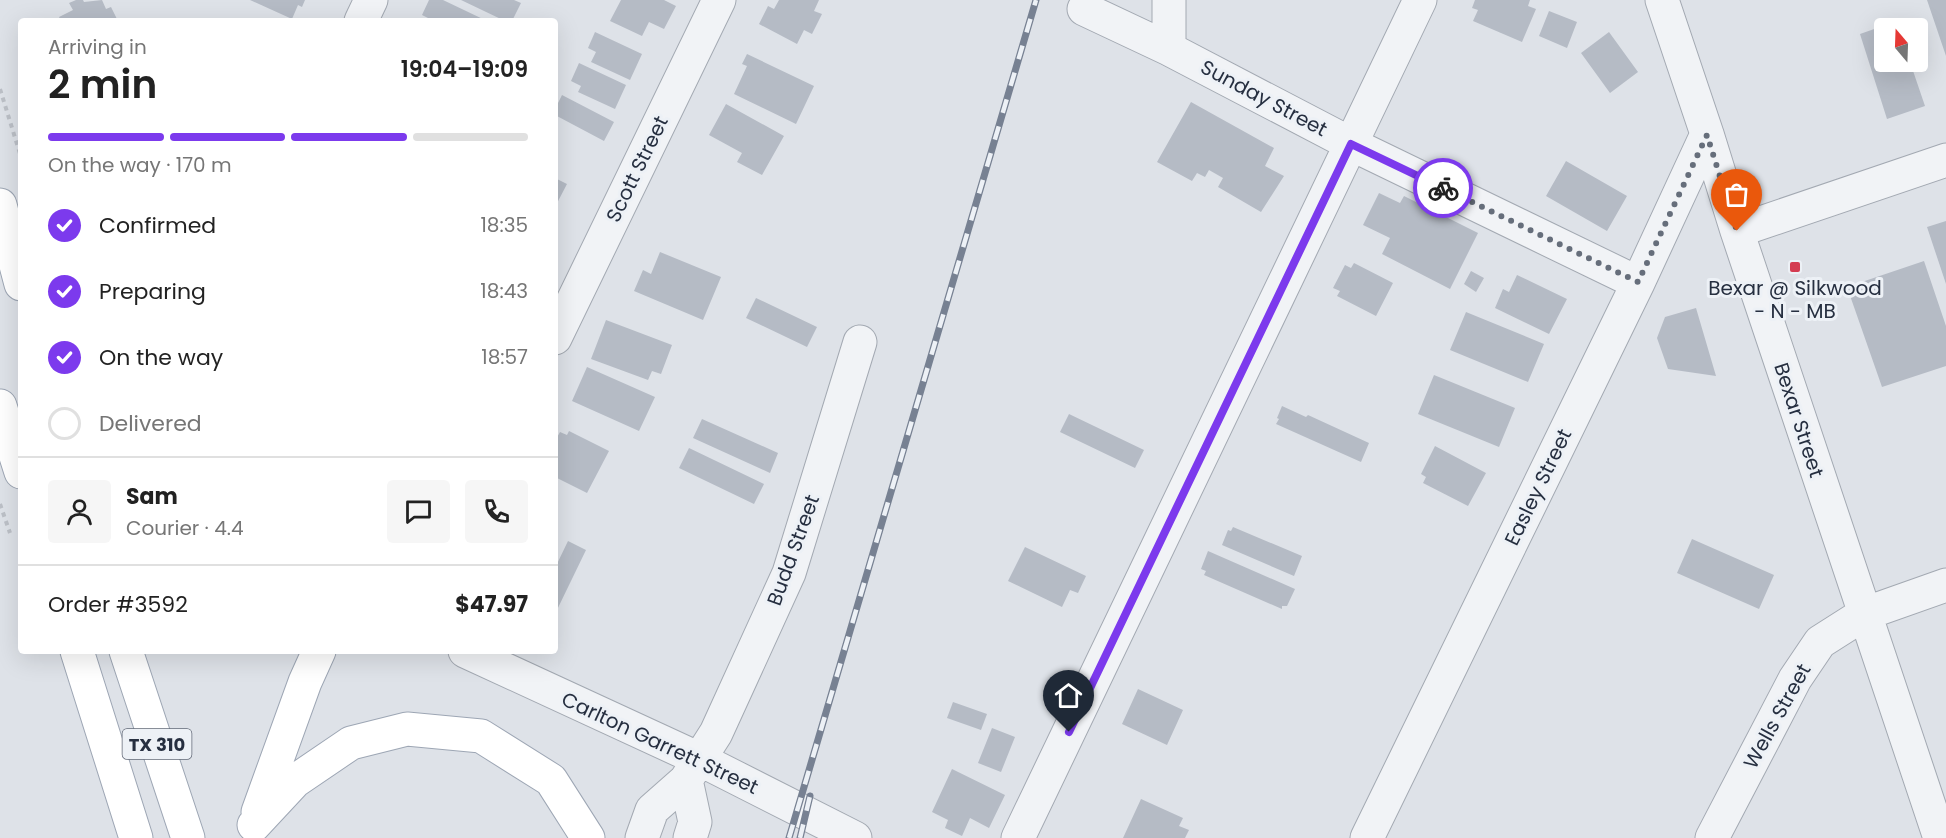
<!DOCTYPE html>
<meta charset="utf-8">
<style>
body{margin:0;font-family:Poppins,sans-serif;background:#f6f6f6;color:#222;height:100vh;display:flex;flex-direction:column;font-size:22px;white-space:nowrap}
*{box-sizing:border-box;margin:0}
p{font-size:20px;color:#767676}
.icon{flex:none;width:33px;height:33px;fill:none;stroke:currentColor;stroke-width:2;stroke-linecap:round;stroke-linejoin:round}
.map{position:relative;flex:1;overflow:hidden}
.drawer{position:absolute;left:18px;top:18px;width:540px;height:636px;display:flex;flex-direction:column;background:#fff;border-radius:6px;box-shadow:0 6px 24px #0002}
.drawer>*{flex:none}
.needle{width:39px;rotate:341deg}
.buttons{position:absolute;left:1874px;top:18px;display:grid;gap:12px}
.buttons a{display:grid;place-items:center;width:54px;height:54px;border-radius:6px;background:#fff;box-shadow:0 6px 24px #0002;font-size:30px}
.pin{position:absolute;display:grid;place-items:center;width:51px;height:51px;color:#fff;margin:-62px -26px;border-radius:50% 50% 50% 0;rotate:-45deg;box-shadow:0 0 6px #0007}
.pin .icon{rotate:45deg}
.courier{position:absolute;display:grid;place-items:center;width:60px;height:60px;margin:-30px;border:4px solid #7c3aed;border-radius:50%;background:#fff;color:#222;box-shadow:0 2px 8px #0007}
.overview em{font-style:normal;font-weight:600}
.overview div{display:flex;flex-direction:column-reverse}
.overview{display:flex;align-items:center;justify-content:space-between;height:102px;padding:0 30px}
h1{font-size:39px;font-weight:600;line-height:45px}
.bar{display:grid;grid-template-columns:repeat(4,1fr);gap:9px 6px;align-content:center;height:72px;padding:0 30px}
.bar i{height:8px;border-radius:4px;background:#e0e0e0}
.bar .current{background:#7c3aed}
.bar p{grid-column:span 4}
.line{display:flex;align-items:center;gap:15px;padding:0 30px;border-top:2px solid #e0e0e0}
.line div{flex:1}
.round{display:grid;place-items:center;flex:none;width:63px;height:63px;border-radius:6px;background:#f6f6f6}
ol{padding:0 30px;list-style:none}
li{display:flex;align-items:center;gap:18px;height:66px}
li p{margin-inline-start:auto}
li .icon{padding:6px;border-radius:50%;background:#7c3aed;color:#fff;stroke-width:4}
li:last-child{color:#767676}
li i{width:33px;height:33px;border:3px solid #e0e0e0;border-radius:50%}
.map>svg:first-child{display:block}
</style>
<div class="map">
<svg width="1946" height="838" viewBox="0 0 1946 838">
<rect width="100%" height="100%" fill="#dee2e8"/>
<!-- building -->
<path fill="#b5bbc5" d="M76,0H83L84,2L102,0L106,9L111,7L118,21H61L59,17L73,10L69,3Z
M250,0H305L302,7L298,5L292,19Z
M429,0H443L487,21H434L422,15Z
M461,0H514L521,3L512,21H505Z
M621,0H664L676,6L664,29L649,22L642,36L610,21Z
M779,0H819L814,11L822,14L812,34L804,30L797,44L759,24L768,6L774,9Z
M1475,0H1530L1528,6L1536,9L1522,42L1473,21L1478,10L1472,8Z
M1927,0H1946V56Z
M1549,11L1577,22L1567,48L1539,36Z
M1897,21L1900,28H1884V62H1910L1925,106L1887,119L1860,34Z
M595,32L642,54L630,80L591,62L596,52L588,48Z
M1609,32L1638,72L1610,93L1581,53Z
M747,54L814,86L796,124L734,94L747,66L742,64Z
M579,63L626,85L615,109L578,92L581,86L571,81Z
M562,95L614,122L604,141L555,115V109Z
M1191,102L1274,148L1265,166L1284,176L1261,212L1218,187L1223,178L1209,170L1205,177L1197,173L1192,181L1157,162Z
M726,104L784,136L762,175L737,162L742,153L709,135Z
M1566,161L1627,196L1607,231L1546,196Z
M555,178L567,184L555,207Z
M1379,193L1400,203L1404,196L1478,233L1450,289L1382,254L1390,238L1363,225Z
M1946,221V284L1927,227Z
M660,252L721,277L703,320L634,291L643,270L651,274Z
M1924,261L1946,326V366L1882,387L1847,287Z
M1354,263L1393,283L1376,316L1337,296L1340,291L1333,288L1345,265L1351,268Z
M1471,271L1484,278L1476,292L1464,284Z
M1517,275L1567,299L1549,334L1495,308L1503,289L1509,292Z
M756,298L817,327L807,347L746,318Z
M1696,308L1716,376L1668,369L1657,338L1665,317Z
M1466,312L1544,344L1528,382L1450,350Z
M606,320L672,345L661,374L652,371L648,380L591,359Z
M587,367L655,397L639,431L572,401Z
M1434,375L1515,408L1499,447L1418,414Z
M1282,406L1306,417L1308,415L1369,443L1361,462L1276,424L1279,419L1277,418Z
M1069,414L1144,450L1135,468L1060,432Z
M702,419L778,453L770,473L693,438Z
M569,431L609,451L587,493L555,477V441L560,432L567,435Z
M1435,446L1486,473L1468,506L1423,483L1426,477L1421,474Z
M689,448L764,484L754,504L679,468Z
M1233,527L1302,556L1294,576L1222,545L1228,530L1231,531Z
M1692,539L1774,575L1759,609L1677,573Z
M568,541L586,550L555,614V568Z
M1025,547L1086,576L1078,593L1070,590L1062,607L1008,581Z
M1208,551L1295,589L1287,606H1282V609L1204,575L1206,571L1201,569Z
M1138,689L1183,710L1167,745L1122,724Z
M953,702L987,714L981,730L947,718Z
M992,728L1015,737L1001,772L978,763Z
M952,769L1005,795L989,828L970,818L962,836L945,828L948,820L932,812Z
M1141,799L1183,818L1179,826L1189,830L1185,838H1123Z"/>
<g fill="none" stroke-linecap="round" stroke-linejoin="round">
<!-- minor casing -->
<g stroke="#a3a9b2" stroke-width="35">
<path id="minor" d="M1662,0L1707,134L1737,231L1940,838
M1084,9L1169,49L1351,144L1638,283
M361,21L371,0
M1169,49V0
M1737,231L1946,160
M555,338L719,0
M465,651L699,759L855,838
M686,780L695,822L690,838
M642,838L652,810L686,780L716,733L789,573L860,342
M1018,838L1420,0
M1367,838L1638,283L1707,134
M1712,838L1795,679L1820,642L1864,614L1946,585"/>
</g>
<!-- major casing -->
<g stroke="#9da6b4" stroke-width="35">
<path id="major" d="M0,205L21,284
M0,406L21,472
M77,651L136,838
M126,651L188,838
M258,812L305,682L319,651
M254,825L295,781L351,743L407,729L481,736L551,780L588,838"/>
</g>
<!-- path -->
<path stroke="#bcc0c7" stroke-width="4" stroke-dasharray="4.5 4.5" stroke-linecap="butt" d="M0,89L21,157
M0,504L10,533"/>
<!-- minor -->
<use href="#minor" stroke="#f1f3f6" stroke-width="33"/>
<!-- major -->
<use href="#major" stroke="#fff" stroke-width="33"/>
<!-- rail casing -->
<g stroke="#778192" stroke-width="7">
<path id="rail" d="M789,838L1036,0
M800,838L810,796"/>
</g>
<!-- rail -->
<use href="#rail" stroke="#edf1f6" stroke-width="4.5" stroke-dasharray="14" stroke-linecap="butt"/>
</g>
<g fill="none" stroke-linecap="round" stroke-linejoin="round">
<!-- done -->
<path stroke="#666e7b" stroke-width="6" stroke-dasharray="0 10.8" d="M1443,188L1638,282L1707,135L1737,231"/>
<!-- route -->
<path stroke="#7c3aed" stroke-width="8" d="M1069,732L1351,144L1443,188"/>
</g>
<!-- markers -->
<rect fill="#d43c51" stroke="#edf1f6" stroke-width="2" x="1789" y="261" width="12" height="12" rx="3"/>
<g text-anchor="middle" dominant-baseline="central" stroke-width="6" stroke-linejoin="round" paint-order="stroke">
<!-- shield labels -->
<rect fill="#edf1f6" stroke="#626977" stroke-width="1.5" x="122.5" y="729" width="69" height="30" rx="4.5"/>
<g font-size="18" font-weight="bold" fill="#262f40">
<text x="157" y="744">TX 310</text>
</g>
<!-- street labels -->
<g font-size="20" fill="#262f40" stroke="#edf1f6">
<text transform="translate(1264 98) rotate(28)">Sunday Street</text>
<text transform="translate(637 169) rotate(-64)">Scott Street</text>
<text transform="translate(1799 420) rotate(72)">Bexar Street</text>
<text transform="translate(1538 487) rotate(-64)">Easley Street</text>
<text transform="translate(793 550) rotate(-70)">Budd Street</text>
<text transform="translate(1777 716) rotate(-61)">Wells Street</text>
<text transform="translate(660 743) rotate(25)">Carlton Garrett Street</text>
</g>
<!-- poi labels -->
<g font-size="20" fill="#262f40" stroke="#edf1f6">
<text x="1795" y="288">Bexar @ Silkwood<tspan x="1795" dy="23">- N - MB</tspan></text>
</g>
</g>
</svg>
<div class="buttons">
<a><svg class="needle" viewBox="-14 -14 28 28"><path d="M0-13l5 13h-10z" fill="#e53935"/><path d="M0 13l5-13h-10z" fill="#767676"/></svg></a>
</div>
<div class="pin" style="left:1737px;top:231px;background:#ea580c"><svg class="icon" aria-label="bag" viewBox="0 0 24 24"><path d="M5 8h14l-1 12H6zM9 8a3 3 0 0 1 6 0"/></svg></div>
<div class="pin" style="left:1069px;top:732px;background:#1f2937"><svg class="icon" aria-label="home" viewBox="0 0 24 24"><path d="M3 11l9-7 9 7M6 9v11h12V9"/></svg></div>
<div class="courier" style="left:1443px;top:188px"><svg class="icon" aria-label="bike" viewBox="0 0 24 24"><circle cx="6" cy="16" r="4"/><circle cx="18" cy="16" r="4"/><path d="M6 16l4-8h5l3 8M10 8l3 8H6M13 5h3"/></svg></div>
<section class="drawer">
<div class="overview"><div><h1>2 min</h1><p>Arriving in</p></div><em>19:04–19:09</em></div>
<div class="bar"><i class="current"></i><i class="current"></i><i class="current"></i><i></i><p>On the way · 170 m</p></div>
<ol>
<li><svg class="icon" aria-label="check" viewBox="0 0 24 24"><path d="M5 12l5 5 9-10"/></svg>Confirmed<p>18:35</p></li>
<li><svg class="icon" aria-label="check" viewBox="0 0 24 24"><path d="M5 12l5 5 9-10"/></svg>Preparing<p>18:43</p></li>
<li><svg class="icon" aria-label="check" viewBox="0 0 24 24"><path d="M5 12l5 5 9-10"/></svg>On the way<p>18:57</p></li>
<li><i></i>Delivered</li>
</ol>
<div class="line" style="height:108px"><a class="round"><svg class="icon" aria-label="person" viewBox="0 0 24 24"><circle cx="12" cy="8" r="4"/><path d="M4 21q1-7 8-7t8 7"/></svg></a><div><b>Sam</b><p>Courier · 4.4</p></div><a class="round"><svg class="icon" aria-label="chat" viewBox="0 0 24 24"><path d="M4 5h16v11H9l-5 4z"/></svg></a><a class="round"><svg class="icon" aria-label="phone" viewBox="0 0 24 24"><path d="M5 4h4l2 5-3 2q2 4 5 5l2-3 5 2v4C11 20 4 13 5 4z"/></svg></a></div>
<div class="line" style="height:78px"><div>Order #3592</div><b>$47.97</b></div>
</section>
</div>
